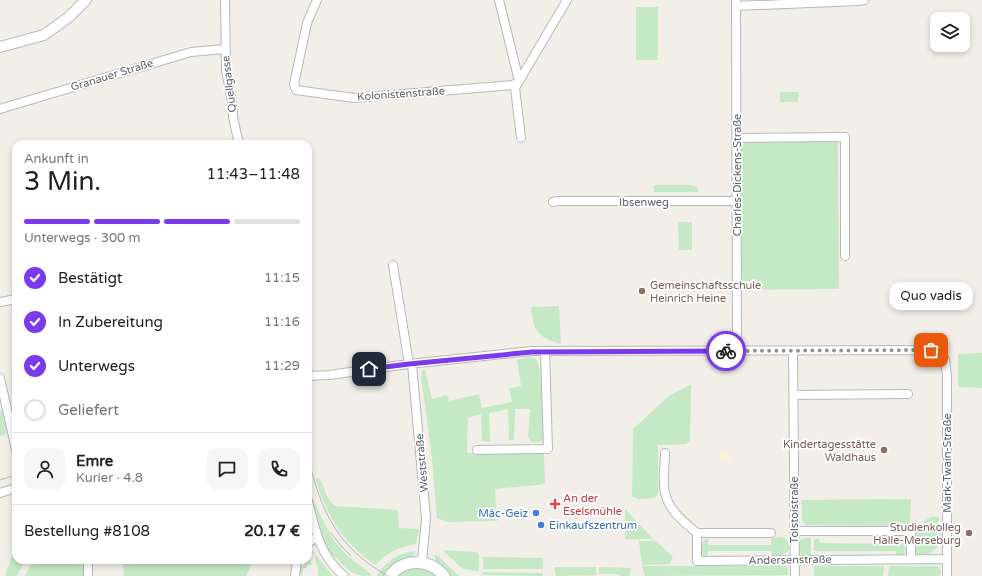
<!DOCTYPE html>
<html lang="de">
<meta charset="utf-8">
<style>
body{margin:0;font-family:"Varela Round",sans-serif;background:#f6f6f6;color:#202124;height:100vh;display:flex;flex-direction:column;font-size:15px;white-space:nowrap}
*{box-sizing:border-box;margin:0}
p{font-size:13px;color:#757577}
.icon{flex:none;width:22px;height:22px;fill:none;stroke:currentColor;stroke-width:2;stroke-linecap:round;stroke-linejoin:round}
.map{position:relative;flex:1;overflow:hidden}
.sheet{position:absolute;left:12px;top:140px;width:300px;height:424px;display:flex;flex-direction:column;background:#fff;border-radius:12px;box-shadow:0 2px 6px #0003}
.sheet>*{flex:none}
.fabs{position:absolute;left:930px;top:12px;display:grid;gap:8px}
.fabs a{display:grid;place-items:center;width:40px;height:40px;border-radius:8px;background:#fff;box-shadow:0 2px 6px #0003;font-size:20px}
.pin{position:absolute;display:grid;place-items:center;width:34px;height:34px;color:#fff;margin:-17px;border-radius:8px;box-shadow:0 2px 6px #0006}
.courier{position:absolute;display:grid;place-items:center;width:40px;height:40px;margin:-20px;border:3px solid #7c3aed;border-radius:50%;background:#fff;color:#222;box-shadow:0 1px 5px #0007}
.bubble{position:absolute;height:28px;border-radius:12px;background:#fff;box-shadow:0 2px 6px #0003;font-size:13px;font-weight:600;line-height:28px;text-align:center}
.summary em{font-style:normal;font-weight:600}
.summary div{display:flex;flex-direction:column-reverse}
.summary{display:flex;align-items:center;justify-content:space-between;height:68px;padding:0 12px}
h1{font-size:26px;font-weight:600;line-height:30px}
.bar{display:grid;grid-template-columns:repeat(4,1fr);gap:6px 4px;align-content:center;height:48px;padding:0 12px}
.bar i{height:5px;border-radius:3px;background:#e0e0e0}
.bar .active{background:#7c3aed}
.bar p{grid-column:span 4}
.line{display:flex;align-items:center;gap:10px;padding:0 12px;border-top:1px solid #e0e0e0}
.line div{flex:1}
.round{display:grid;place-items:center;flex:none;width:42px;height:42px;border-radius:12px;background:#f6f6f6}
ol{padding:0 12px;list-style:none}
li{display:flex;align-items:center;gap:12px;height:44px}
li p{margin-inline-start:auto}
li .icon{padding:4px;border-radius:50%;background:#7c3aed;color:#fff;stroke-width:4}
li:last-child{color:#757577}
li i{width:22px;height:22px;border:2px solid #e0e0e0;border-radius:50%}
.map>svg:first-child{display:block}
</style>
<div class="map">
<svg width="982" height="576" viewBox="0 0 982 576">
<rect width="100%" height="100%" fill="#f1efe8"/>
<!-- green -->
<path fill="#c5e8c5" d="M636,7H658V60H636Z
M780,92H798V102H780Z
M838,137L839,289L737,290V138Z
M654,185H691L697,187L699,192H654Z
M678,222H692V250H679Z
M559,306L561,344C536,336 534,332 531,307Z
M982,353V388L958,387V354Z
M529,357L536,359L540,370L545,441L533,442L530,441L528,436L530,409H515L514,440H509L508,409L489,413L490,442L482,441L481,414L468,418L467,453H543L544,456L545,483L538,485L495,489L497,521L447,522L437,518L432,459L421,375L422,370H425L432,399L447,395L449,401L479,394L482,408L512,402L509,388L521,386L517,360Z
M691,384L690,441L686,444L658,445V493L655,498L638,499L632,496L633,429L669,396Z
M3,410L7,431L5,434L0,436V411Z
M315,478H318C326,486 325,500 336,506L398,510L399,528L419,529L416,544C399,547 386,553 375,565C342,542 327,516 315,478Z
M312,497C321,516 329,537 344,552C352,560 362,567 371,574L370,576C358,576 350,573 342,564C337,559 335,556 329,553L322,536Z
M911,499L910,526L805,525L802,520V500Z
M625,509L653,539H625Z
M931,517H939L938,525L936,527H924V521Z
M916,531H936L943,536C939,550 930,555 916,556Z
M781,537C789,539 789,543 789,550C784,556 780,556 772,557V551H708L707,557L703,555L701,551L703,541L708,538V545H771V538Z
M805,538H811V557H804C799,552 796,547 799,540Z
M896,538L900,539L906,542L905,553L901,556L896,557V551H814V539H819L820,543L895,544Z
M639,541H656L673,557L670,564L642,565Z
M16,548V560H25L17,576H5L13,553Z
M311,549L333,576H318V565H316L315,554H308V550Z
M446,550L477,552L479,555V571L463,569L443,551Z
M416,551L412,556L386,576H377C385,561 400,552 416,551Z
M434,554C445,559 450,570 460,576H449L436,562Z
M483,557L543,558V569H483Z
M308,559H310L312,565H307V568H303L302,575H299L300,566H304V560H308Z
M34,560H84V576H25Z
M123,560H254L246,576H124Z
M423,566L439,576H395L400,571Z
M642,566H785L788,569V575L645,576Z
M814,566H884L883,576H814Z
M889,566H939L941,572L939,576H888Z
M554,567H596V575L556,576Z
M599,567L631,568L630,574L629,576H620L619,574H599Z
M482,572L543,573V576L482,575Z"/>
<!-- sand -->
<path fill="#fbf3d9" d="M720,451L728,452L730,456V461C722,462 721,459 719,452Z"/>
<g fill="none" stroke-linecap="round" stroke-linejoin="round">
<!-- minor casing -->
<g stroke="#b5b8bc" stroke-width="10">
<path id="minor" d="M225,0L226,71L232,101L233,117L239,144
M317,0L307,23L294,84L296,90L354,98L489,87L513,85L519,81
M499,0L519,81
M736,0L737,351
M736,6L859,1L864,0
M0,109L191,52L225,49
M521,138L515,88L567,0
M737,138L845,137V256
M553,202L558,201H736
M393,265L409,364
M0,302L16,299
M793,351L795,576
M412,364L426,518L422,562
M308,376L329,375L409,364L532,351L940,350L945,360L947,377V576
M0,378L16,450
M794,395L908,394
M477,450L548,449L545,351
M665,453C665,464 662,482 665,493C669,511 684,522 697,533H771
M0,493L16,488
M308,501C315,530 320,556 344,576
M794,531H911V559
M697,533V561L946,559
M308,543L317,537
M88,560V576
M295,576L297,560"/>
</g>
<!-- tertiary casing -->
<g stroke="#b5b8bc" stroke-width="12">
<path id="tertiary" d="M0,47L44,35L69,17L86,0"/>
</g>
<!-- secondary casing -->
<g stroke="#b6babf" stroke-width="13">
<path id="secondary" d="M390,576C404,558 429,558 444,576"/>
</g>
<!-- minor -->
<use href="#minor" stroke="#fff" stroke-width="8"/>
<!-- tertiary -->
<use href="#tertiary" stroke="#fff" stroke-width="10"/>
<!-- secondary -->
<use href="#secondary" stroke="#fff" stroke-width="11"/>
<!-- tram -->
<path stroke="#b6b7b8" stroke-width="1" d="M308,458C322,513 337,547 388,576
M0,480L16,475
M331,533L342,547L351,556"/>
</g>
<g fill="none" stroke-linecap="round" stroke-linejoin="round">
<!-- done -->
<path stroke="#929495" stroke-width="4" stroke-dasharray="0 7.2" d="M726,351L931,350"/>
<!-- route -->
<path stroke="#7c3aed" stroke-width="5" d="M369,369L409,364L532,352L726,351"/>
</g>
<!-- markers -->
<g fill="#8d6e63" stroke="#fff" stroke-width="1.5">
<circle cx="642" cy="291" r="4"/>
<circle cx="884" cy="450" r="4"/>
<circle cx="969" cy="533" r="4"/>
</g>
<path fill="#e0444e" stroke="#fff" stroke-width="1.5" d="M553 498h4v4h4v4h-4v4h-4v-4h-4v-4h4z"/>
<g fill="#3f7fe0" stroke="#fff" stroke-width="1.5">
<circle cx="536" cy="513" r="4"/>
<circle cx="541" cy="525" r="4"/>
</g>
<g text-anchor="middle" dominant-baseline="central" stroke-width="3.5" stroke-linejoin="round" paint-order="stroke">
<!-- street labels -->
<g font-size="11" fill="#5f6368" stroke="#fff">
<text transform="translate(112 75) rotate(-17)">Granauer Straße</text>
<text transform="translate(229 84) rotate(-97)">Quellgasse</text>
<text transform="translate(401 94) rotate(-4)">Kolonistenstraße</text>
<text transform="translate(737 175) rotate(-90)">Charles-Dickens-Straße</text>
<text x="644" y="202">Ibsenweg</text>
<text transform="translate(422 463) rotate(-95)">Weststraße</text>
<text transform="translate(947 463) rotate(-90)">Mark-Twain-Straße</text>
<text transform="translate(794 510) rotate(-90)">Tolstoistraße</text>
<text transform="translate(790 560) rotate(-1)">Andersenstraße</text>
</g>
<!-- education labels -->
<g font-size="11" fill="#785e54" stroke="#fff" text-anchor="end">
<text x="650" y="285" text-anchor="start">Gemeinschaftsschule<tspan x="650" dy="13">Heinrich Heine</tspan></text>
<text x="876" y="444">Kindertagesstätte<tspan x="876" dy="13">Waldhaus</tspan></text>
<text x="961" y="527">Studienkolleg<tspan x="961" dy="13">Halle-Merseburg</tspan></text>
</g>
<!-- health labels -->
<g font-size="11" fill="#be3a42" stroke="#fff" text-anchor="start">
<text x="563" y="498">An der<tspan x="563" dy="13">Eselsmühle</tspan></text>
</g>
<!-- shop labels -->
<g font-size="11" fill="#366cbe" stroke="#fff" text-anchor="end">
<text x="528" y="513">Mäc-Geiz</text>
<text x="549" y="525" text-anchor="start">Einkaufszentrum</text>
</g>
</g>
</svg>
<div class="fabs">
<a><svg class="icon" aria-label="layers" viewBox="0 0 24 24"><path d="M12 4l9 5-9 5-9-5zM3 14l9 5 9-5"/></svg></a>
</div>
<div class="pin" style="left:931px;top:350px;background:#ea580c"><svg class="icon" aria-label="bag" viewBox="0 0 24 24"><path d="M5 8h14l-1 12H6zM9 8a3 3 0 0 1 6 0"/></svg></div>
<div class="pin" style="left:369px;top:369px;background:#1f2937"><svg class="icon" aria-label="home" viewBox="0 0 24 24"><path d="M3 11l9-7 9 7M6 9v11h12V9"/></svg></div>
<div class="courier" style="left:726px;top:351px"><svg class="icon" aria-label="bike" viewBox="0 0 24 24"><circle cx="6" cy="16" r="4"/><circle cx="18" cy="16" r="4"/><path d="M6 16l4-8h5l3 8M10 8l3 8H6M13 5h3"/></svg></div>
<div class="bubble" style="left:889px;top:282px;width:84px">Quo vadis</div>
<section class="sheet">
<div class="summary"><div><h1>3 Min.</h1><p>Ankunft in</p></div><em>11:43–11:48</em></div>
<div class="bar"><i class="active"></i><i class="active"></i><i class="active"></i><i></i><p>Unterwegs · 300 m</p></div>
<ol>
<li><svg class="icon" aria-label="check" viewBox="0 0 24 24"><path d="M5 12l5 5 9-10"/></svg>Bestätigt<p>11:15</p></li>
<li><svg class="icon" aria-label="check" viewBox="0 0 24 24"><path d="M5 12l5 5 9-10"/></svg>In Zubereitung<p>11:16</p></li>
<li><svg class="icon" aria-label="check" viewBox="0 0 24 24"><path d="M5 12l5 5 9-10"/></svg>Unterwegs<p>11:29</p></li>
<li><i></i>Geliefert</li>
</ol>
<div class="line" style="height:72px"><a class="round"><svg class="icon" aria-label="person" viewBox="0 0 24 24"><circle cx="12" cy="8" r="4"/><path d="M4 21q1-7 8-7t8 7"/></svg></a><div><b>Emre</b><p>Kurier · 4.8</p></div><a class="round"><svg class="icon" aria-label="chat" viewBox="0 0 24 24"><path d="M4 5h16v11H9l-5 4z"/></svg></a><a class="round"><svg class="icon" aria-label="phone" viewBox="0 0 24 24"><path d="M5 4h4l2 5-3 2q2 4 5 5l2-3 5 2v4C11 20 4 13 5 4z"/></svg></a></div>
<div class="line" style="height:52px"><div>Bestellung #8108</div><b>20.17 €</b></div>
</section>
</div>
